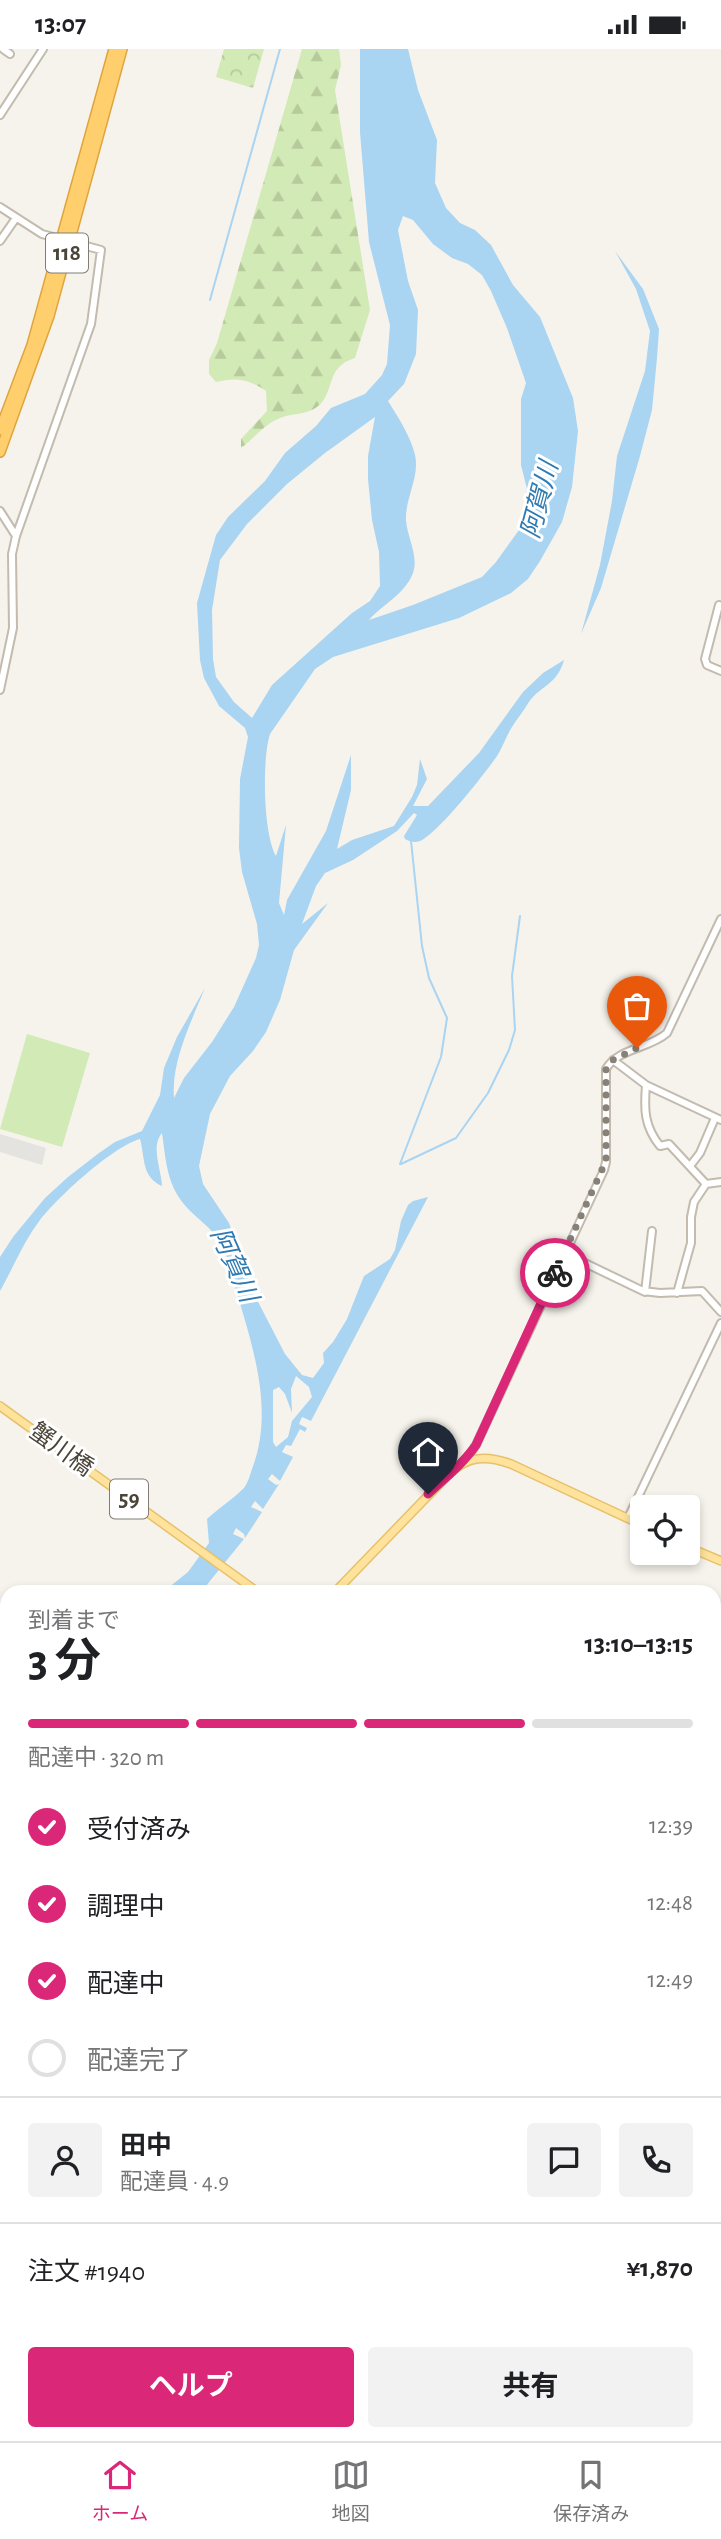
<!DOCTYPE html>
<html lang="ja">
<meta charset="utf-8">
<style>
body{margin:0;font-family:"Alegreya Sans","Noto Sans JP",sans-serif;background:#f2f2f2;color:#202124;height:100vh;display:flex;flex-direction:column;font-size:26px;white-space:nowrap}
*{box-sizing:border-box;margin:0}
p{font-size:23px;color:#757577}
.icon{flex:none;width:38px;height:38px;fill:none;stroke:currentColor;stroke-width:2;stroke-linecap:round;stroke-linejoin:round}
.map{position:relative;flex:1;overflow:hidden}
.panel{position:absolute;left:0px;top:1536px;width:721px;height:856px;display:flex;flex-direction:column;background:#fff;border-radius:21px 21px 0 0;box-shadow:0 4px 10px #0003}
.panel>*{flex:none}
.controls{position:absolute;left:630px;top:1446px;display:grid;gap:14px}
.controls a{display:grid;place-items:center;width:70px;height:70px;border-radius:7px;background:#fff;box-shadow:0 4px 10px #0003;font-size:35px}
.pin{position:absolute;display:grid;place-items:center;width:60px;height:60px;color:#fff;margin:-72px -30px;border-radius:50% 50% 50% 0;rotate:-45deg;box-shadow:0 0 7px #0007}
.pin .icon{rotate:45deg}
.courier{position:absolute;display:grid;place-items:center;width:70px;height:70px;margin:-35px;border:5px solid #db2777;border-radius:50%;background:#fff;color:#222;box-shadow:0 2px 9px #0007}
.headline em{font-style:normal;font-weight:700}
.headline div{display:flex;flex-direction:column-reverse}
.headline{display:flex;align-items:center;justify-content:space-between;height:119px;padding:0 28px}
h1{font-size:46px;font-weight:700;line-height:52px}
.bar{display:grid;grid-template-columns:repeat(4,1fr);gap:10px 7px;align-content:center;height:84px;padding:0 28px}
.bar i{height:9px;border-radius:5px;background:#e0e0e0}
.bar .selected{background:#db2777}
.bar p{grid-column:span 4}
.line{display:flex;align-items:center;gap:18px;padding:0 28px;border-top:2px solid #e0e0e0}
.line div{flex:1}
.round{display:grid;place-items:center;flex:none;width:74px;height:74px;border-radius:7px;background:#f2f2f2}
ol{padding:0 28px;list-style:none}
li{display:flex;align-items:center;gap:21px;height:77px}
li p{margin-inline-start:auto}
li .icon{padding:7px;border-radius:50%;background:#db2777;color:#fff;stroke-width:4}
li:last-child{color:#757577}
li i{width:38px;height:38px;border:4px solid #e0e0e0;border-radius:50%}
.action{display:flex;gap:14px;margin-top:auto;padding:14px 28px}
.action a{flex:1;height:80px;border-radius:7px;background:#db2777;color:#fff;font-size:28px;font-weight:700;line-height:80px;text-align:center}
.action a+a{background:#f2f2f2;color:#202124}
.status{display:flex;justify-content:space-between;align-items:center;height:49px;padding:0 35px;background:#fff;direction:ltr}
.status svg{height:19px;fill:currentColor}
.tabs{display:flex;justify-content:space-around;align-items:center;height:98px;border-top:2px solid #e0e0e0;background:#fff;font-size:19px;color:#757577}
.tabs a{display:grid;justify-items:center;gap:4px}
.tabs .selected{color:#db2777}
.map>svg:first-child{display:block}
</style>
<div class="status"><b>13:07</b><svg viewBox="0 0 49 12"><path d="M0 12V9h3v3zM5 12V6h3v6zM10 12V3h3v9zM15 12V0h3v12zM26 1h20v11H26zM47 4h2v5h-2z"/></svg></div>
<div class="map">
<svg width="721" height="2392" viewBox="0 0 721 2392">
<defs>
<pattern id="forest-firs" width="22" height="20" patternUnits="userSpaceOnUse" patternTransform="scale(1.75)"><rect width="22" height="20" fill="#d2eab5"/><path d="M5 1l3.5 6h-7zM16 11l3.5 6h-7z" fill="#b6ca9c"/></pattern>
<pattern id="park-crowns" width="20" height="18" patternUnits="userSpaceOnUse" patternTransform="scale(1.75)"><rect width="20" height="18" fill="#d2eab5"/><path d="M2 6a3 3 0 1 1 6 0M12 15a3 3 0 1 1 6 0" fill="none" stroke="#b6ca9c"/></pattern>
</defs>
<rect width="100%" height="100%" fill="#f6f3ec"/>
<!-- grass -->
<path fill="#d2eab5" d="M27,985L90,1004L62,1098L0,1080Z
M0,1977L7,1980V2097L0,2115Z"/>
<!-- forest -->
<path fill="url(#forest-firs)" d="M302,0H339L341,16L335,41L370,261L355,309C324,318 336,344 317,358C306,366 292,364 280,369C266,374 253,390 241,399V390L267,362L266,342C248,330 236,328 216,333L209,325V311L217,294Z"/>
<!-- park -->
<path fill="url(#park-crowns)" d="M224,0H264L253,39L216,28Z"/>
<!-- parking -->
<path fill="#e5e3e0" d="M0,1085L46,1099L42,1116L0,1103Z"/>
<!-- water -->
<path fill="#a9d4f2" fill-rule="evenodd" d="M360,0H408L418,41L437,91L435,134L446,159L460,174L475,181L491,196L513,236L540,268L573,349L578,382L572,438L562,473L540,512L528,530L511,544L459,569L333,608L315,620L270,685C262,710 263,784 276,807L286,776L279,854L284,866L287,851L326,782L351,706V741L337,800L352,791L394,777L412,748L417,736L420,710L427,730L413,757H428L479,704L523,643L543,624L564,611C557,637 538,637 527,656C522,664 517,670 512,678C506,687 503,698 497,707C483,727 444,776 425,789C419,794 412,794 405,790L404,787L417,766L414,764L397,782L353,811L325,824L316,837L302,875L328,854L294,901L280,951L266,983L253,1002L230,1027L210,1065L199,1117L203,1135L229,1174L254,1245L285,1305L302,1326L313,1329L324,1314L323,1304L333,1293L347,1270L364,1227L390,1210L395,1201L401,1172L408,1156L413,1152L428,1148L311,1372L302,1368L299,1375L307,1379L305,1383L300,1380L291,1397L286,1396L282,1403L293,1408L280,1432L272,1425L268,1430L276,1436L279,1435L263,1460L255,1452L251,1458L262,1463L245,1489L244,1485L236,1479L233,1485L244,1490L201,1543H163L188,1523L209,1494L207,1470C219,1459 233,1450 244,1439C248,1434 250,1426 252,1420C279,1350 243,1274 226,1205C213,1174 193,1171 178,1147C166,1128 165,1104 162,1084C150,1098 162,1122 162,1137C141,1128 145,1107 140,1090C112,1098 58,1148 40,1171C24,1192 13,1219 0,1242V1208L13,1188L45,1149L68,1128L99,1104L115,1093L142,1082L160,1046L164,1019L177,988L205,939C191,973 171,1013 174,1049L184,1029L212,993L234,958L256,909L259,896L257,875L242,823L239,799L240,730L248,688L245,679L219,657L204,629L200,611L197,554L216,486L228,468L265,432L285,404L316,377L331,359L365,345L382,326L387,315L390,276L369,193L360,83ZM403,167L413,171L433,195L452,209L468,215L482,226L491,242L507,279L526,334L521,350V416L527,440L519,481L496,513L482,528L413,556L369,571C383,555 405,545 413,524C419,507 407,488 406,471C405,449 420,428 415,406C411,388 398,368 388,352L404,335L416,305L418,261L408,232L398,181ZM375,368L368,407V430L372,471L379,503L380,537L370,552L352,564L272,636L252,669L234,653L216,628L213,610L212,561L220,511L247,475L287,435L325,404ZM296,1327L309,1338L312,1348L292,1372L288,1388L276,1398L273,1393V1341L279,1338L285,1345L292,1364L291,1340Z
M615,202L643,240L659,280L657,309L652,361L640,407L601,539L581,585L600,516L612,452L617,407L645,322L650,282L636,240Z
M7,1610V1646L3,1657L7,1656V1691L0,1693V1611Z"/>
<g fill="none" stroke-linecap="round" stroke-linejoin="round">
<!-- stream -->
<path stroke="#a9d4f2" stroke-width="2" d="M210,251L280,0
M400,1115L441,1008L447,969L429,929L422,897L411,792
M401,1115L456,1089L488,1044L509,1001L515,981L512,927L520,867"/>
<!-- minor casing -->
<g stroke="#c2bbae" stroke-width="10">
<path id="minor" d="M3,0L10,5
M0,66L43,0
M0,158L42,185L101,201L91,275L16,487L12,505L13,579L0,641
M0,192L16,169
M0,462L16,487
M719,556L705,610L707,616L721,622
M613,1011L646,1036L721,1071
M646,1036C644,1060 644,1077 660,1097L669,1095L706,1135
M690,1117L700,1104L715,1069
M564,1204L643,1242L660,1244L702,1242L721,1263
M645,1243L652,1182
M677,1244L691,1194V1168L694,1153L706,1135L721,1133
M465,1412L476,1396L604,1121L606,1113V1020C618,999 649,1000 667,984L721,870
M628,1469L721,1274
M714,1702L721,1687
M714,2011L721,2014
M714,2064L721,2060
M714,2109L721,2114
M714,2161L721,2164
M714,2215L721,2200
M714,2280L721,2285
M153,2385L166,2392
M387,2392L391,2385
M576,2392L579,2385"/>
</g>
<!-- major casing -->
<g stroke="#e6c16a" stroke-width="10">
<path id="major" d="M0,1357L259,1544
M688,1498L721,1512
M334,1544L449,1425C468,1407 486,1406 511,1415L642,1476
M272,2392V2385"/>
</g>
<!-- highway casing -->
<g stroke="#e0a43c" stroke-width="12">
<path id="highway" d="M0,381L32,296L114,0
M0,403L49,267L122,0"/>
</g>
<!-- minor -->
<use href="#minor" stroke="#fff" stroke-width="6"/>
<!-- major -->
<use href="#major" stroke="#ffe39c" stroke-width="7"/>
<!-- highway -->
<use href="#highway" stroke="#ffcf6e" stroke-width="9"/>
</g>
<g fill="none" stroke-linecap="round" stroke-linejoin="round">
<!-- done -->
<path stroke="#878178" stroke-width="7" stroke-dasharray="0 12.6" d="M555,1224L606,1112V1020L613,1011L637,999"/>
<!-- route -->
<path stroke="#db2777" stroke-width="9" d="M428,1445C445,1429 463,1415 476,1396L555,1224"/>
</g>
<g text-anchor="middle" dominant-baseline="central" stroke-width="6" stroke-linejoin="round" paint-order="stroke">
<!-- shield labels -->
<g fill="#fff" stroke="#817c74" stroke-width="2">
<rect x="46" y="184.5" width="42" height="39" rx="5"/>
<rect x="110" y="1430.5" width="38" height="39" rx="5"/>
</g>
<g font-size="23" font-weight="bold" fill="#4b4439">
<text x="67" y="204">118</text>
<text x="129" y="1450">59</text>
</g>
<!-- street labels -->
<g font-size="24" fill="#4b4439" stroke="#fff">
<text transform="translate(61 1401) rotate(36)">蟹川橋</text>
</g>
<!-- water labels -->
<g font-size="26" font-style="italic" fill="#2e7ab2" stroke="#fff">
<text transform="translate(540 451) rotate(-75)">阿賀川</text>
<text transform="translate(234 1216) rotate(66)">阿賀川</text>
</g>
</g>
</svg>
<div class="controls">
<a><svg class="icon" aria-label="locate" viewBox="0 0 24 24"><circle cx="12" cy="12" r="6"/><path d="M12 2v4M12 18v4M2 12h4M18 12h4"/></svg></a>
</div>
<div class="pin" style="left:637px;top:999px;background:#ea580c"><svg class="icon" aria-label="bag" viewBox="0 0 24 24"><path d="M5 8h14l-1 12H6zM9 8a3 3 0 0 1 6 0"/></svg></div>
<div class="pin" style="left:428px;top:1445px;background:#1f2937"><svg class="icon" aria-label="home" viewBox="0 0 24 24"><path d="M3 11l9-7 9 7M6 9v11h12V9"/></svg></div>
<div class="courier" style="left:555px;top:1224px"><svg class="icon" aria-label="bike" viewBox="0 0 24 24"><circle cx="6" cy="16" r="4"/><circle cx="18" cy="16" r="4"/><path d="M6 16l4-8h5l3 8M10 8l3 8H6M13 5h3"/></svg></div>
<section class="panel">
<div class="headline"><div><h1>3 分</h1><p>到着まで</p></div><em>13:10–13:15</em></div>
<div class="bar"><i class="selected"></i><i class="selected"></i><i class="selected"></i><i></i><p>配達中 · 320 m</p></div>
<ol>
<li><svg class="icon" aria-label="check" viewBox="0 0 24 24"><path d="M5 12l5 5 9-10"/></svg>受付済み<p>12:39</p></li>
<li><svg class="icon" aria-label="check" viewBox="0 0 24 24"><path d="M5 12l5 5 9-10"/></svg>調理中<p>12:48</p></li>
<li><svg class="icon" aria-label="check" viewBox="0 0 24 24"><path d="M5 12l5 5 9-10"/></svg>配達中<p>12:49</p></li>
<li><i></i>配達完了</li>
</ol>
<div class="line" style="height:126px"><a class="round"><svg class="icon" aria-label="person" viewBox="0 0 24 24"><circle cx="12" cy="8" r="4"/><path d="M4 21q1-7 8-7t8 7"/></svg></a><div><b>田中</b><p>配達員 · 4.9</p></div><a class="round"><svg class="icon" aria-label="chat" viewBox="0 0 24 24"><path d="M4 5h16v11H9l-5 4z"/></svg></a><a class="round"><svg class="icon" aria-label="phone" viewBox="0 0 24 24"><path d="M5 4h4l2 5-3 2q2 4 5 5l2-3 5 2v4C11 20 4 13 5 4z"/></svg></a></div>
<div class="line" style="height:91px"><div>注文 #1940</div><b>¥1,870</b></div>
<div class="action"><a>ヘルプ</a><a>共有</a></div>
</section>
</div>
<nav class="tabs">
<a class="selected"><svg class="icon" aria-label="home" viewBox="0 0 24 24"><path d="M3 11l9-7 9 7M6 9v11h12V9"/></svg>ホーム</a>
<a><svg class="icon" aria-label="map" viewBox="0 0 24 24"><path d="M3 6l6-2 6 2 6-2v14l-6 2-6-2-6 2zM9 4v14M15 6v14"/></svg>地図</a>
<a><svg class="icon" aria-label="saved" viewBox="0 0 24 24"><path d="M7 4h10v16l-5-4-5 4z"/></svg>保存済み</a>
</nav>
